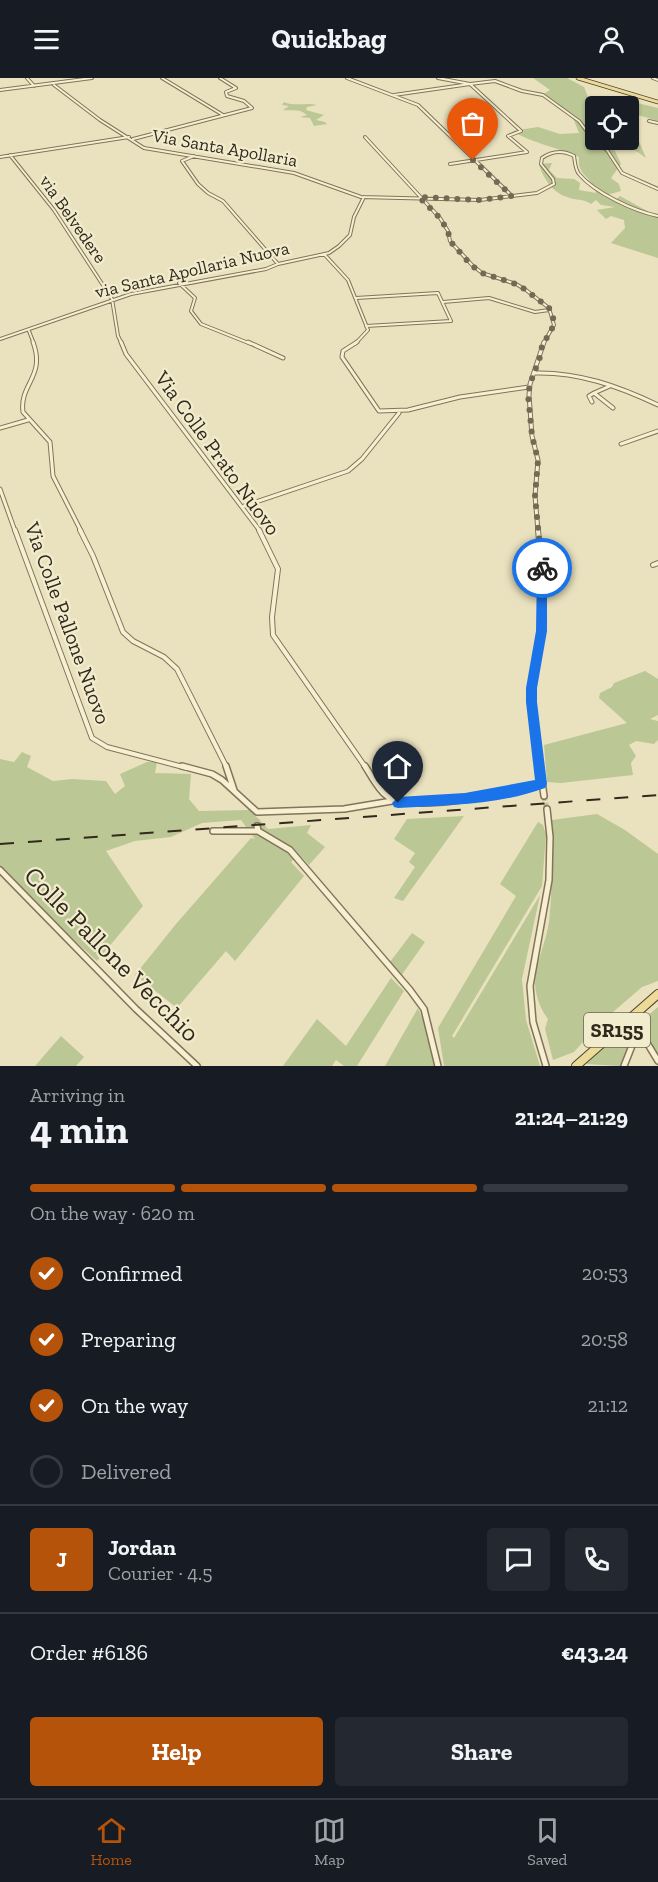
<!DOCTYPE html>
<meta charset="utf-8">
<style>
body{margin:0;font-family:"Zilla Slab",serif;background:#242831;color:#f1f3f6;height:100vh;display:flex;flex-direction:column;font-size:22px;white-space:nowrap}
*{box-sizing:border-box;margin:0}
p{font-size:20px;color:#9ea1a6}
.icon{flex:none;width:33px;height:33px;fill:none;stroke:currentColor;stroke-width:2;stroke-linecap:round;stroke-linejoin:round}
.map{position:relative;height:988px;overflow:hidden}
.sheet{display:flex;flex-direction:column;background:#171b24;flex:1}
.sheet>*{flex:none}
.buttons{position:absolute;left:585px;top:18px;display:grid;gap:12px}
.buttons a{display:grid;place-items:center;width:54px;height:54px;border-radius:6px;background:#171b24;box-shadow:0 2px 4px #0004;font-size:30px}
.pin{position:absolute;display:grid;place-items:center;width:51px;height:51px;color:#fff;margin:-62px -26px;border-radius:50% 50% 50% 0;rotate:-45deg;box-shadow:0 0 6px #0007}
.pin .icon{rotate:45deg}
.courier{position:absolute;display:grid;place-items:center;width:60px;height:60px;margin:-30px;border:4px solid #1a73e8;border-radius:50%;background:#fff;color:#222;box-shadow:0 2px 8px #0007}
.head em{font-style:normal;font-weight:800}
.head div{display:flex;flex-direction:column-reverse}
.head{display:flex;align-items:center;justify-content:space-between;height:102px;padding:0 30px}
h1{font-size:39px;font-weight:800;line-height:45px}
.bar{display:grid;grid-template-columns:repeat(4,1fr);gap:9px 6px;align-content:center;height:72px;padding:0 30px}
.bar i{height:8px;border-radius:4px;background:#363941}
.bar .current{background:#b45309}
.bar p{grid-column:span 4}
.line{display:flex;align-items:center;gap:15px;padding:0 30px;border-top:2px solid #363941}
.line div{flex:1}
.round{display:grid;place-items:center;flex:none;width:63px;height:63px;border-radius:6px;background:#242831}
ol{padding:0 30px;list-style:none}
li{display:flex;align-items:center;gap:18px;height:66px}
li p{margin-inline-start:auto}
li .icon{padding:6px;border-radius:50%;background:#b45309;color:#fff;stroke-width:4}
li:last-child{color:#9ea1a6}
li i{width:33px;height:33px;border:3px solid #363941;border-radius:50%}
.primary-button{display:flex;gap:12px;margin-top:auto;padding:12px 30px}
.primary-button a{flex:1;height:69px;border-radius:6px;background:#b45309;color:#fff;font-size:24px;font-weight:800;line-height:69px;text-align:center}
.primary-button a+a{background:#242831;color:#f1f3f6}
header{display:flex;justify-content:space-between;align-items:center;height:78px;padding:0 30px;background:#171b24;font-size:27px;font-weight:800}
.menu{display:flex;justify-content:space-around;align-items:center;height:84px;border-top:2px solid #363941;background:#171b24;font-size:16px;color:#9ea1a6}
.menu a{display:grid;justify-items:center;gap:3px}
.menu .current{color:#b45309}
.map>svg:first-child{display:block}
</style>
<header><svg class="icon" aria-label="menu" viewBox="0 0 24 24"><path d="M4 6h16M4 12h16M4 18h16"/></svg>Quickbag<svg class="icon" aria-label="person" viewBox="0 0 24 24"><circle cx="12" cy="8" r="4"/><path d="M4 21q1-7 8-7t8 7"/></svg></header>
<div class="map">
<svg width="658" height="988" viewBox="0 0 658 988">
<rect width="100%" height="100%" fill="#eae2bf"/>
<!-- green -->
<path fill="#bbc794" d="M533,0H567L584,9L595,37L596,62H610L621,86L611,100L619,106L621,113L607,117L615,122L620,118L658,139V180L611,165L625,150L624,142L611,138L606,141L597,132L615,129L601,127L596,122L591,126C583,120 576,123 567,119C553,115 542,99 539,86L552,85L549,92L557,100L574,101L580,105L579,112L596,115C592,97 577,99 579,79C556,69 535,66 512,53L538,49L560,56L579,55L571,35L542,17L550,12Z
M608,18L658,30V43L638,37L629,40L646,80L627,67L623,62H628V28H609L606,23Z
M284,24C295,29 306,24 317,27L307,29L306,32L324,37L316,42L325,44L327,46L314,48L310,40L300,39L307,37C299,30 293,33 283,32L289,28L282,27Z
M645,593L658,601V637L650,641L658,643V662L654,666L636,663L629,667L636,678L631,685L633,697L561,705L547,704L544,667L627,645L599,620L600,615L612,609L614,605Z
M22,674L31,678L27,689L53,703L72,701L106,703L115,716L125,708L120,696L147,684H157L155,695L191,696L189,721L199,733L250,732L268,751L311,747L307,755L325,769L309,787L295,772V780L291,784L304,798L235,883L226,873L177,930L135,897L176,846L251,760L255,761L241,742L202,745L171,759L135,763L106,773L143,828L97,883L36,827L0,789V681L14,684Z
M597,736L625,752L658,776V903L642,909L598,947L574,974L553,982L545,951L548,941C541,932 536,919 535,907C535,885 546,865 549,844C553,810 551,776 552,742Z
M464,738L403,823L394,820L415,789L409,784L415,775L394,761L407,741Z
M538,744L543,747L546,757L542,808L452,958L454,960L540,817L522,901L526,942L540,988H444L438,950L516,818L500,806Z
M412,855L425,864L401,898L390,884Z
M391,900L404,913L357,988H344L336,982L332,988H283L317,941L346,968Z
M658,929V978L641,943Z
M418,930L428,954L436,985L434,988H385Z
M630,945L634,956L620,988L586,986Z
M61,958L84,979L76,988H35Z"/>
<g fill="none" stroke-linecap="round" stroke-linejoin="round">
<!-- minor-tunnel -->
<path stroke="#c5bd9e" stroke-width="5" stroke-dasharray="5 2" stroke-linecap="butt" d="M544,718L547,731
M257,741V748"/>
<!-- minor-far3 casing -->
<g stroke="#827359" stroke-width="4">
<path id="minor-far3" d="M27,0L34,8
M162,0L223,37
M347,0L418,27L511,117
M438,0L470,6L495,3L522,13L543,17L579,43L595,64L607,72L622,95L658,111
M653,0L658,2
M54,7L100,42L144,70L294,95L361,119L480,122L537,115L554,106L553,101L541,86L542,80C552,73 563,72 574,78C575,84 575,91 579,96C595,115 634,133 658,138
M0,12L92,0
M394,17L470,6L521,53L508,58L527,74L450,86
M649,43L658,45
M365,59L440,140L448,153L450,163L472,187L482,195L516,206L526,212L549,230L554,247L543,266
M133,61L252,30L244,23L227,18L226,14L236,10L220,0
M10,77L54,132L112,221L118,258L122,266
M194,78L182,83L198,106L208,115L223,123L278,186
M0,79L129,59
M324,176L348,202L368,252L355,266
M179,205L195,220L191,233L201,246L251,266
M356,220L438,215L451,243L366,248
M443,224L489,220L535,234L549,232
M29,253L34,266
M0,261L131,216L266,191L278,186L329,175L339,168L350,157L354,139L364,119"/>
</g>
<!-- minor-far2 casing -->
<g stroke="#827359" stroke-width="5">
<path id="minor-far2" d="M33,264C46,299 19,306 23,334L50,364L53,398L81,453
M121,264L126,276L260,453
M248,264L283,280
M357,264L343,273L342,279L379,333L408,332L460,319L529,309
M535,295C579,294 618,308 658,327
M610,308L594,315L613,330
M592,324L589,318L594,315
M0,350L28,342
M621,366L658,353
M0,411L15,453
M244,428L348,393L362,381L399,335
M538,453L535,418L538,382L532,358L529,317L530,306L544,264"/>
</g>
<!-- minor-far1 casing -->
<g stroke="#827359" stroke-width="6">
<path id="minor-far1" d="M15,452L92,660L107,669L187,690
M80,452L93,478L123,554L133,563L164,579L177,591L227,690
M259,452L278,491L272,539L273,557L366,690
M538,452L542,494V553L531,610V624L540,690
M653,487L658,485"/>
</g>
<!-- minor casing -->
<g stroke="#827359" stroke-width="8">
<path id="minor" d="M182,688L212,696L222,702L257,734L344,731L392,723
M226,688L234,712
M365,688C371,697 378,712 387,718C411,736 512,714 541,706
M540,688L544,718
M257,748L258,753L290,772L410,912L424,931L438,988
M213,753H258
M0,792L136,931L197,988
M632,940L658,983
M546,988L533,944L530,908L549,802L550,759L547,731
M624,988L639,950"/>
</g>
<!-- major-far1 casing -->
<g stroke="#4f412d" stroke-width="4.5">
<path id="major-far1" d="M578,0L658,24"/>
</g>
<!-- major casing -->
<g stroke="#4f412d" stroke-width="10">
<path id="major" d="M576,988L658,916"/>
</g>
<!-- minor-far3 -->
<use href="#minor-far3" stroke="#f6efd1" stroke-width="2"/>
<!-- minor-far2 -->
<use href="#minor-far2" stroke="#f6efd1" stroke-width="3"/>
<!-- minor-far1 -->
<use href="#minor-far1" stroke="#f6efd1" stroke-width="4"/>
<!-- minor -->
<use href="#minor" stroke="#f6efd1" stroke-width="5"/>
<!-- major-far1 -->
<use href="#major-far1" stroke="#ecdb98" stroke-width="3"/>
<!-- major -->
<use href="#major" stroke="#ecdb98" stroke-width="8"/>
<!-- rail -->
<path stroke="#32291c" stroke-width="2" stroke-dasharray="14 14" stroke-linecap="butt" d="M0,766L658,717"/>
</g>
<!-- route -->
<path fill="#1a73e8" d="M542,487L547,490V553L537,610V624L547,706L545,710C499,727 447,727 398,730L394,729L392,725L398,719L465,715L535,702L526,624V610L536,553L537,490Z"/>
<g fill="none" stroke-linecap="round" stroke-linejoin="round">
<!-- done -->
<path stroke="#726a55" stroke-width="6" stroke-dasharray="0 10.8" d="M473,82L512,118L480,122L419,119L440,140L448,153L450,163L471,187L482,195L516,206L526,212L549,230L553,239L554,247L542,268L540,279L530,306L528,317L532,358L538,382L535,418L542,490"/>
</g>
<g text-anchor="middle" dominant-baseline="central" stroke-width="4.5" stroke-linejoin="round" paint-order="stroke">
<!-- far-street labels -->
<g font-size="18" fill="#32291c" stroke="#f2ecce">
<text transform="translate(225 70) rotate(10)">Via Santa Apollaria</text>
<text transform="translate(73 141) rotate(55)">via Belvedere</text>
<text transform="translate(192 192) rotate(-13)">via Santa Apollaria Nuova</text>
</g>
<!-- shield labels -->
<rect fill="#f2ecce" stroke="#6c6451" stroke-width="1.5" x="584" y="935" width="66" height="34" rx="4.5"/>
<g font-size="20" font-weight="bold" fill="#32291c">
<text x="617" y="952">SR155</text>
</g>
<!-- street labels -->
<g font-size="21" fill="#32291c" stroke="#f2ecce">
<text transform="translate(218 375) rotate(54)">Via Colle Prato Nuovo</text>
<text transform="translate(68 545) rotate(70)">Via Colle Pallone Nuovo</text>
</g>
<!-- near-street labels -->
<g font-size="26" fill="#32291c" stroke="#f2ecce">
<text transform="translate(112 876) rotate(45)">Colle Pallone Vecchio</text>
</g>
</g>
</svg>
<div class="buttons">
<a><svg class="icon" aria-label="locate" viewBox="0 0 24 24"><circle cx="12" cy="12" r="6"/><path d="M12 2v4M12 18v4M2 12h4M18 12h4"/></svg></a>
</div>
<div class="pin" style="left:473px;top:82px;background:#ea580c"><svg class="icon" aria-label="bag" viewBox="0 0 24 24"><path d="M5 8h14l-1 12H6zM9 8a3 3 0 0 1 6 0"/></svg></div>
<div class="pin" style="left:398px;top:725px;background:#1f2937"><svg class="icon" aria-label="home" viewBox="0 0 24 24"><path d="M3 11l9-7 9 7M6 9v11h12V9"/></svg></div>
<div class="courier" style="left:542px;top:490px"><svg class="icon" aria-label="bike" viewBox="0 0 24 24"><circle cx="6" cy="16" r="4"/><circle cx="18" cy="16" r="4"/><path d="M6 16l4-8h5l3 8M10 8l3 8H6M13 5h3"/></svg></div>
</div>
<section class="sheet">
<div class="head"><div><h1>4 min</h1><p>Arriving in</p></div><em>21:24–21:29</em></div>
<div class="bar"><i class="current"></i><i class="current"></i><i class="current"></i><i></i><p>On the way · 620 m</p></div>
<ol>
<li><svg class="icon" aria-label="check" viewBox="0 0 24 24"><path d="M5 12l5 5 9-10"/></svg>Confirmed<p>20:53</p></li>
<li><svg class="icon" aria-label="check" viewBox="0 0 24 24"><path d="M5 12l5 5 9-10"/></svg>Preparing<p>20:58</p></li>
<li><svg class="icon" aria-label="check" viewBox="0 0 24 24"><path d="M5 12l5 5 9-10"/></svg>On the way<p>21:12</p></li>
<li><i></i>Delivered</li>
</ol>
<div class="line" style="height:108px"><b class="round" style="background:#b45309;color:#fff">J</b><div><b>Jordan</b><p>Courier · 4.5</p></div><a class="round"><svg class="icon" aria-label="chat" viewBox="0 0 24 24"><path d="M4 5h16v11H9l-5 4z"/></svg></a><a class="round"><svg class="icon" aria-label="phone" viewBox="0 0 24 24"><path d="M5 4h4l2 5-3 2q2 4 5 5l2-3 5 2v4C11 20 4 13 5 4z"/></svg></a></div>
<div class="line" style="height:78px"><div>Order #6186</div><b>€43.24</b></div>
<div class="primary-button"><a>Help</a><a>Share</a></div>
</section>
<nav class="menu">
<a class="current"><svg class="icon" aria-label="home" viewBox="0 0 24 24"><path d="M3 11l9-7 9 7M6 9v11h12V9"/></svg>Home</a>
<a><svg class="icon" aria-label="map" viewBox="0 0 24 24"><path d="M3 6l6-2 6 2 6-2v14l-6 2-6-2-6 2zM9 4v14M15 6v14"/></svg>Map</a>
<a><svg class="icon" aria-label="saved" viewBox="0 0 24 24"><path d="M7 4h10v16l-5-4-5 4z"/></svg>Saved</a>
</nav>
